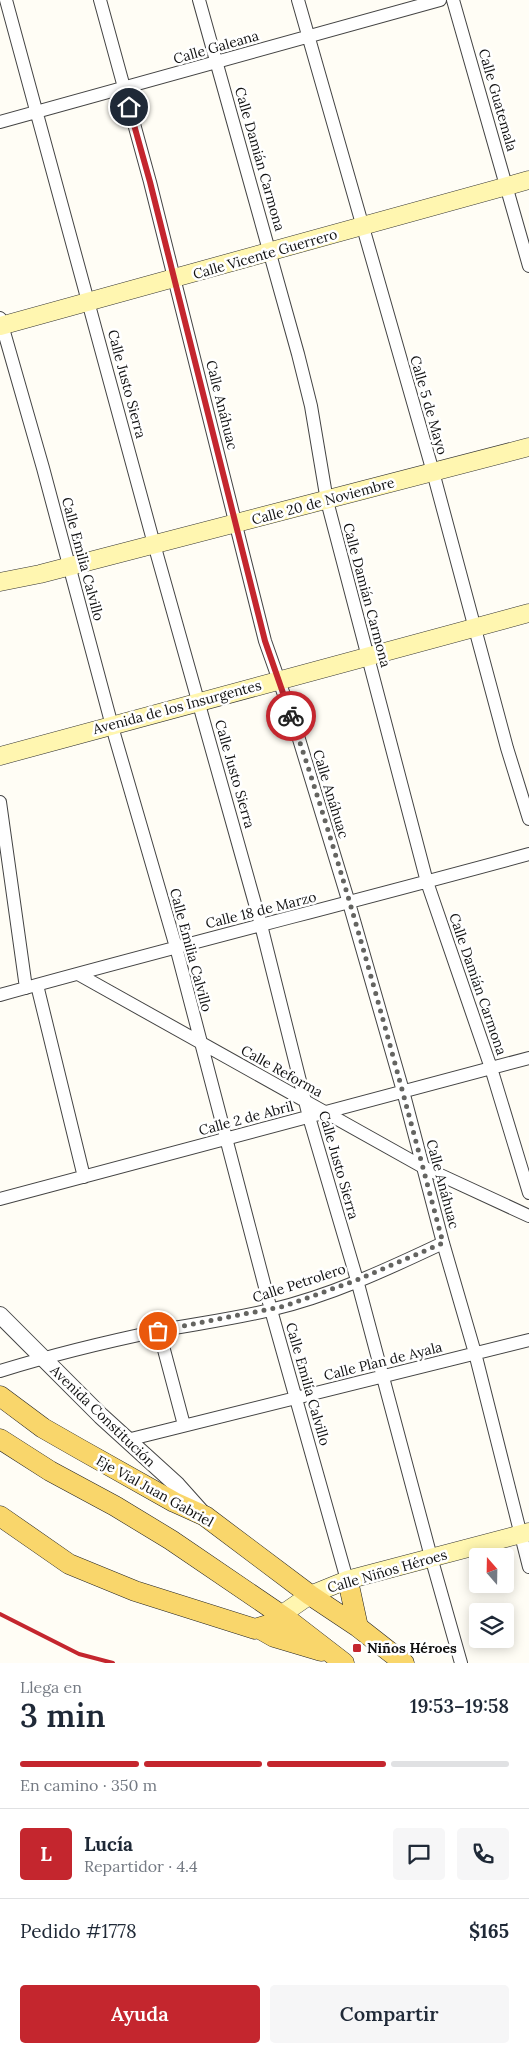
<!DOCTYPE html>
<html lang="es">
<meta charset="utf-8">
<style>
body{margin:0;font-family:Lora,serif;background:#f6f6f7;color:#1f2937;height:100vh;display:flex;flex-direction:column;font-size:19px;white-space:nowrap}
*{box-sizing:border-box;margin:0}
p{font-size:16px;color:#747a83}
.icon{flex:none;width:28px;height:28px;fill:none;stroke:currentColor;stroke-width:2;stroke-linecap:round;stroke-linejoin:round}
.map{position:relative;height:1663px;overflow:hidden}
.details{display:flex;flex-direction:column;background:#fff;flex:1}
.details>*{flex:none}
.needle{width:32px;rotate:340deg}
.controls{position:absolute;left:469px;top:1548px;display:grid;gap:10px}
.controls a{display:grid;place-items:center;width:45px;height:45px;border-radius:5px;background:#fff;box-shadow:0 2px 12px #0003;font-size:25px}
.pin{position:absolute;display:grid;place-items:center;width:42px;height:42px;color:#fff;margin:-21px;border:2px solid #fff;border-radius:50%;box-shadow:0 1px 5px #0007}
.courier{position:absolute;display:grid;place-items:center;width:50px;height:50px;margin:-25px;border:4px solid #c4262e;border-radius:50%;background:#fff;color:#222;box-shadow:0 1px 6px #0007}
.overview em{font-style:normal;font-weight:600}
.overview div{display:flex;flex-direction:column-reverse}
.overview{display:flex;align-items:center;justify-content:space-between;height:85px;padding:0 20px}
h1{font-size:32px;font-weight:600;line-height:38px}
.bar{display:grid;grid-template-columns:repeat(4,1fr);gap:8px 5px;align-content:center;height:60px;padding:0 20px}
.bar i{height:6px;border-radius:4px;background:#e0e1e3}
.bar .active{background:#c4262e}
.bar p{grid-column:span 4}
.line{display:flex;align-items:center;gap:12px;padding:0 20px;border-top:1px solid #e0e1e3}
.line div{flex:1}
.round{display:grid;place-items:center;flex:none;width:52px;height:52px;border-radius:5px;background:#f6f6f7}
.cta{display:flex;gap:10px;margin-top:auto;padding:10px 20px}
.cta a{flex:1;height:58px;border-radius:5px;background:#c4262e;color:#fff;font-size:20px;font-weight:600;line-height:58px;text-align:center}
.cta a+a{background:#f6f6f7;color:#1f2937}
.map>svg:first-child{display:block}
</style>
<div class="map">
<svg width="529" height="1663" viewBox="0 0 529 1663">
<rect width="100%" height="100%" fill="#fffdf5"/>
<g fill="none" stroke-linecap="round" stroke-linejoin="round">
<!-- minor casing -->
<g stroke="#444" stroke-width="14">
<path id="minor" d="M6,0L154,544L261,925L309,1117L357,1280L431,1557L461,1663
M100,0L150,182L265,641L295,726L349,903L403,1091L443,1243L475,1353L529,1567
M199,0L298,354L311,406L327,501L427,882L491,1068L529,1193
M298,0L433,472L507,748L529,819
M453,0L529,266
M0,122L440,0
M0,318L43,468L115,737L176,947L271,1310L349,1587
M0,802L26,988
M78,974L423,1167L529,1216
M37,985L84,1177
M0,995C176,946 353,902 529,854
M0,1199L529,1058
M159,1331L184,1425
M0,1371C52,1355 105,1342 158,1331C195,1324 233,1319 270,1310C330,1296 388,1269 443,1243
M127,1440L529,1340"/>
</g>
<!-- tertiary casing -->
<g stroke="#444" stroke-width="18">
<path id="tertiary" d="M0,1315L101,1416L177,1485L202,1513"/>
</g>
<!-- secondary casing -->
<g stroke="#333" stroke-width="19">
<path id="secondary" d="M0,326L529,180
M0,582L40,574L529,447
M0,756L529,613
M281,1615L310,1595L347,1580L529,1532"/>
</g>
<!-- primary casing -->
<g stroke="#222" stroke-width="21">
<path id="primary" d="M0,1396L43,1428L78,1448L174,1502L205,1516L310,1595L358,1627L404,1663
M0,1439L50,1471L115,1506L171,1540L287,1619L344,1663
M0,1516L69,1564L135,1591L255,1629L287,1619
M350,1590L358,1627
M260,1629L274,1637L321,1651"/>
</g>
<!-- minor -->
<use href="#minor" stroke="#fff" stroke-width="12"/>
<!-- tertiary -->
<use href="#tertiary" stroke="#fff" stroke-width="16"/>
<!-- secondary -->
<use href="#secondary" stroke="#fff6b0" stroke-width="18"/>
<!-- primary -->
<use href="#primary" stroke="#f9d66b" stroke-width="20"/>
<!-- rail -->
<path stroke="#c4262e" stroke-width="4" d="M0,1614L79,1654L113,1663"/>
</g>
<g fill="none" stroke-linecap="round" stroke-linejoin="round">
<!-- done -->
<path stroke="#646461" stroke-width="5" stroke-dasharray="0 9" d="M158,1331L285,1306L357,1280L443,1243C396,1067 350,889 291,716"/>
<!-- route -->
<path stroke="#c4262e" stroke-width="6" d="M129,107L150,182L265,641L291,716"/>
</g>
<!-- markers -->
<rect fill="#c4262e" stroke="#fff" stroke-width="2" x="352" y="1643" width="10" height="10" rx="2.5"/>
<g text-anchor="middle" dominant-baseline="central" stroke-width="5" stroke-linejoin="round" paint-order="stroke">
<!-- street labels -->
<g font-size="14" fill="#111" stroke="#fff">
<text transform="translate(216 47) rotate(-16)">Calle Galeana</text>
<text transform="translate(498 100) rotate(74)">Calle Guatemala</text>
<text transform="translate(260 159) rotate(74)">Calle Damián Carmona</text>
<text transform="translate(265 254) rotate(-16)">Calle Vicente Guerrero</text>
<text transform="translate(127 384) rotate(75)">Calle Justo Sierra</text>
<text transform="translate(222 405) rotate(76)">Calle Anáhuac</text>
<text transform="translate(429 405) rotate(74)">Calle 5 de Mayo</text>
<text transform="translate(323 501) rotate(-15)">Calle 20 de Noviembre</text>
<text transform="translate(83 559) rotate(75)">Calle Emilia Calvillo</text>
<text transform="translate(367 595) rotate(75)">Calle Damián Carmona</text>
<text transform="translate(177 707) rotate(-15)">Avenida de los Insurgentes</text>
<text transform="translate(235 774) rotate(74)">Calle Justo Sierra</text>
<text transform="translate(331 794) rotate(73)">Calle Anáhuac</text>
<text transform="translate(261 910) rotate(-14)">Calle 18 de Marzo</text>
<text transform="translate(191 950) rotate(75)">Calle Emilia Calvillo</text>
<text transform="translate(478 984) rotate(71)">Calle Damián Carmona</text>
<text transform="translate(282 1071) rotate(29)">Calle Reforma</text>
<text transform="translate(246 1118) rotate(-15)">Calle 2 de Abril</text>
<text transform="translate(339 1165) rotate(74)">Calle Justo Sierra</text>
<text transform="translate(443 1184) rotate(75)">Calle Anáhuac</text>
<text transform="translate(299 1283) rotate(-18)">Calle Petrolero</text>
<text transform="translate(383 1361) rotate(-14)">Calle Plan de Ayala</text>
<text transform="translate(308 1384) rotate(74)">Calle Emilia Calvillo</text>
<text transform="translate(103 1416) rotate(44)">Avenida Constitución</text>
<text transform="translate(155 1491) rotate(29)">Eje Vial Juan Gabriel</text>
<text transform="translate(387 1571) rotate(-16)">Calle Niños Héroes</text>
</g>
<!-- poi labels -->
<g font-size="14" font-weight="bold" fill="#111" stroke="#fff" text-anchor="start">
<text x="367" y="1648">Niños Héroes</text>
</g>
</g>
</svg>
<div class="controls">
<a><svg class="needle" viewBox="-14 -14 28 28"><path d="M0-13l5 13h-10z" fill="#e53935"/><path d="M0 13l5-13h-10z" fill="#747a83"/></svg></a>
<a><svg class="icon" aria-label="layers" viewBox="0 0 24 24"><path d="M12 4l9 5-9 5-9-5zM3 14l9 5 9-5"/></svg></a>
</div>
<div class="pin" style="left:158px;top:1331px;background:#ea580c"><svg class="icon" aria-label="bag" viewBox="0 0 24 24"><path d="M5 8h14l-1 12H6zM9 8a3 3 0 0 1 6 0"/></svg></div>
<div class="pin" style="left:129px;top:107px;background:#1f2937"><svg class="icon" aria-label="home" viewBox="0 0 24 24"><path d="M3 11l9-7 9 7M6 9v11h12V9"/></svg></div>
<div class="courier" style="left:291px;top:716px"><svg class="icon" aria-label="bike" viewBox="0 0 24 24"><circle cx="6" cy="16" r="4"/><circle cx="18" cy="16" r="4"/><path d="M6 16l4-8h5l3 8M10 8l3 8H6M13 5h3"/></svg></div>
</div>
<section class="details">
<div class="overview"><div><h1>3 min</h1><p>Llega en</p></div><em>19:53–19:58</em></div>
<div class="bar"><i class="active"></i><i class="active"></i><i class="active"></i><i></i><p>En camino · 350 m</p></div>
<div class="line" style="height:90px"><b class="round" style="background:#c4262e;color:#fff">L</b><div><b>Lucía</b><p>Repartidor · 4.4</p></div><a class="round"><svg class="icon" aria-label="chat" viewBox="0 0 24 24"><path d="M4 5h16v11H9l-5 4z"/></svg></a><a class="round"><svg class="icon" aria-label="phone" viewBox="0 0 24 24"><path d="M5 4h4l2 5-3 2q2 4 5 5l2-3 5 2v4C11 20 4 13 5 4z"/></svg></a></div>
<div class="line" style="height:65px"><div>Pedido #1778</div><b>$165</b></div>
<div class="cta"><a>Ayuda</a><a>Compartir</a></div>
</section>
